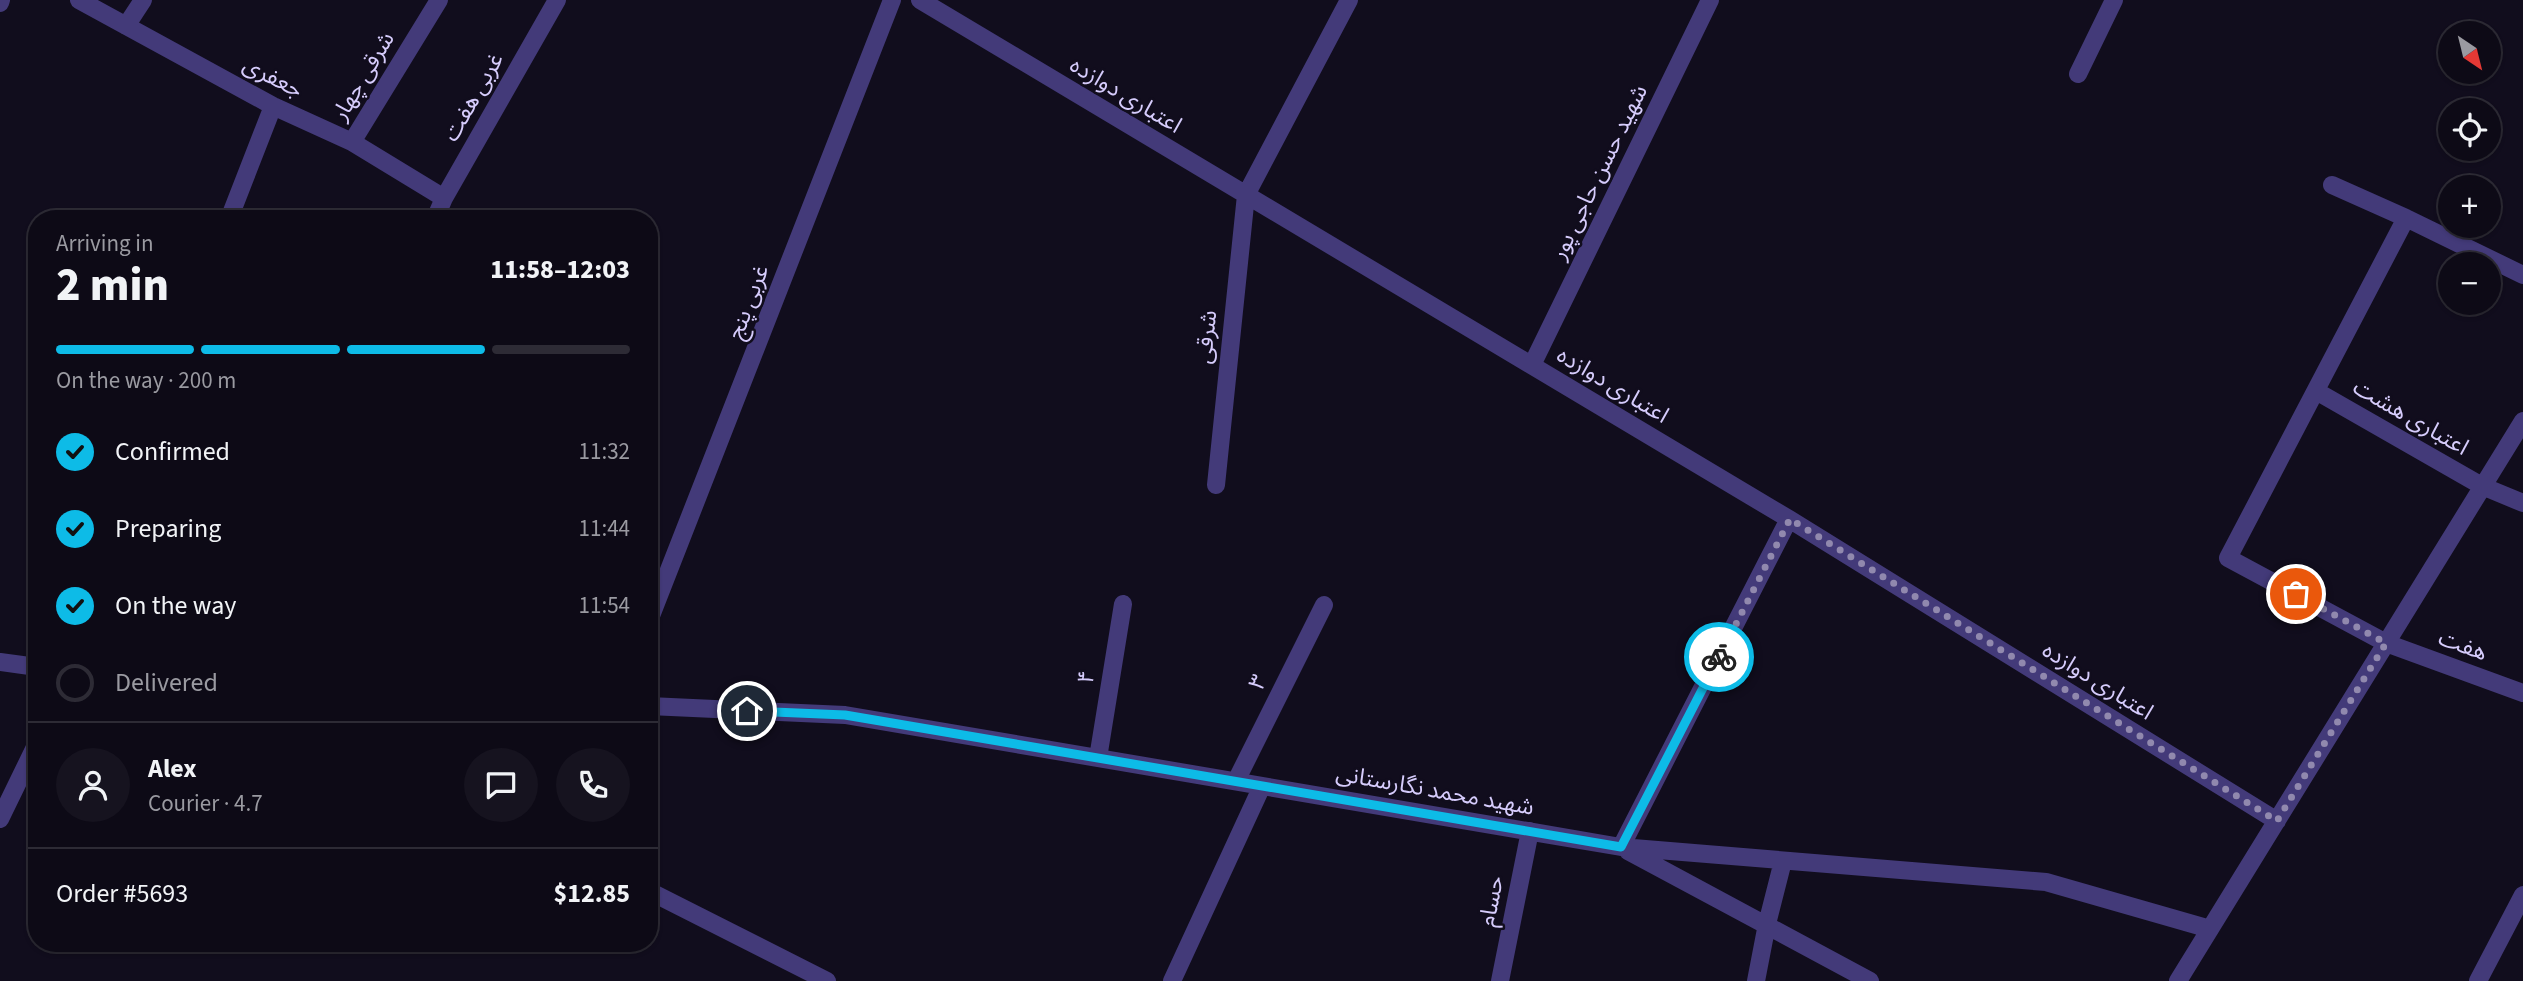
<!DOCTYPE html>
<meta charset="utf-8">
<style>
body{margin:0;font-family:"Source Sans 3","Noto Sans Arabic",sans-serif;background:#16131f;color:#f1f3f6;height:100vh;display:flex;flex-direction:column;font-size:26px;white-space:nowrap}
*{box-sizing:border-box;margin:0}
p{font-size:23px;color:#9a9aa1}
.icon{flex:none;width:38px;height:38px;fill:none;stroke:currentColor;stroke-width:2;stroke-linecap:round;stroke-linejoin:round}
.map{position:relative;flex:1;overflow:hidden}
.panel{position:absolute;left:28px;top:210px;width:630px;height:742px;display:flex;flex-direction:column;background:#0d0a16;border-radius:28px;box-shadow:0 2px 5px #0004,0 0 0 2px #2d2b35}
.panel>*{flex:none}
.needle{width:46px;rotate:145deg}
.tools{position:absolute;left:2438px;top:21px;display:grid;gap:14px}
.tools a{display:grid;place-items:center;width:63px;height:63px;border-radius:50%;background:#0d0a16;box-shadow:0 2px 5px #0004,0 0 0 2px #2d2b35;font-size:35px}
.pin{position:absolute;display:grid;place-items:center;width:60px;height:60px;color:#fff;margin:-30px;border:4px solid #fff;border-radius:50%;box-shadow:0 2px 7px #0007}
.courier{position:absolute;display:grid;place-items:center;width:70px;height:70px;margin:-35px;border:5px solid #0dbbe7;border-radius:50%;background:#fff;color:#222;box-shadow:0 2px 9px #0007}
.headline em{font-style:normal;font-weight:800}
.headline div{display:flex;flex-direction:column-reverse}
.headline{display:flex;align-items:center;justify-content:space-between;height:119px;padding:0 28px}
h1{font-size:46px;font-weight:800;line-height:52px}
.bar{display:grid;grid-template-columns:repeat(4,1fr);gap:10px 7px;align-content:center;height:84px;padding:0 28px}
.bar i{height:9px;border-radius:5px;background:#2d2b35}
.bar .selected{background:#0dbbe7}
.bar p{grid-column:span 4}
.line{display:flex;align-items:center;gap:18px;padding:0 28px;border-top:2px solid #2d2b35}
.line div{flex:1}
.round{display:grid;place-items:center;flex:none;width:74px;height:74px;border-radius:37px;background:#16131f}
ol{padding:0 28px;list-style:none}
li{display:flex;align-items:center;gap:21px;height:77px}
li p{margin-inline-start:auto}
li .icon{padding:7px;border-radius:50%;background:#0dbbe7;color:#111;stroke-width:4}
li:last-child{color:#9a9aa1}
li i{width:38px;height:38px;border:4px solid #2d2b35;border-radius:50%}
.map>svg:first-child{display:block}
</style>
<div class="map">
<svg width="2523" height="981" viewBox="0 0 2523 981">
<rect width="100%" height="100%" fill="#110d1d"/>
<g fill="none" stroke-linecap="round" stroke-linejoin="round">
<!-- minor -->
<path stroke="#433a79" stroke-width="18" d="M79,0L273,106L352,142L444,198
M920,0L1789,519L2277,821
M0,3L1,0
M126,26L143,0
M2078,74L2114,0
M352,142L439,0
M2332,185L2406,218L2523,275
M2406,218L2228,558L2386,643L2523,693
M229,219L273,106
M435,219L444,198L557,0
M1532,365L1710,0
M2316,391L2482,486L2523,503
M1216,485L1246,195L1349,0
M649,621L892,0
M0,662L37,667
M649,706L845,715L1621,847L2046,882L2210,929
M1098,758L1123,604
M1236,781L1324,605
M0,819L37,743
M1621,847L1789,519
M1628,851L1870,981
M649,891L827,981
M1172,981L1262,786
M1500,981L1530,831
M1756,981L1767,924L1783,861
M2178,981L2523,421
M2478,981L2523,895"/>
</g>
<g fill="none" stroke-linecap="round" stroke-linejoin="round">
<!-- done -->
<path stroke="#9189ae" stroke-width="7" stroke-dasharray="0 12.6" d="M1719,657L1790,519L2277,821L2386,643L2296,594"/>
<!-- route -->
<path stroke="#0dbbe7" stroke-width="9" d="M747,711L845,715L1621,847L1719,657"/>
</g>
<g text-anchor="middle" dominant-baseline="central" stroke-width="5" stroke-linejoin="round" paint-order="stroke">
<!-- street labels -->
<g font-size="23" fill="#d6ccfc" stroke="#110d1d">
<text transform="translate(363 76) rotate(-59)">شرقی چهار</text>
<text transform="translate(273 77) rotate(27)">جعفری</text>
<text transform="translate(1126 95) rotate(31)">اعتباری دوازده</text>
<text transform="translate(473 97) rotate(-60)">غربی هفت</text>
<text transform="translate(1599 172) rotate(-64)">شهید حسن حاجی پور</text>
<text transform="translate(748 302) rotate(-69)">غربی پنج</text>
<text transform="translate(1206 337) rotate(-84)">شرقی</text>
<text transform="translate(1613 385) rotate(31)">اعتباری دوازده</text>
<text transform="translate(2411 417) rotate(30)">اعتباری هشت</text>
<text transform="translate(2463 645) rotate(20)">هفت</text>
<text transform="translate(1086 677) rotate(-81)">۴</text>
<text transform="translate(2098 681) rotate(32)">اعتباری دوازده</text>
<text transform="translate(1258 682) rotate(-64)">۳</text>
<text transform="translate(1435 790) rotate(10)">شهید محمد نگارستانی</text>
<text transform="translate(1491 901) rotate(-79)">حسام</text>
</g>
</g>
</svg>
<div class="tools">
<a><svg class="needle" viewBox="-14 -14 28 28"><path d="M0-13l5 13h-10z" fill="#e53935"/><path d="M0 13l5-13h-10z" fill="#9a9aa1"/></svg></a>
<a><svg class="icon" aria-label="locate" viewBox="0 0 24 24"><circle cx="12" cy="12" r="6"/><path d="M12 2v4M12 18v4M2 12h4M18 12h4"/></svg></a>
<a>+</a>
<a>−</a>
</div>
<div class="pin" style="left:2296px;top:594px;background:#ea580c"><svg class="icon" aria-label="bag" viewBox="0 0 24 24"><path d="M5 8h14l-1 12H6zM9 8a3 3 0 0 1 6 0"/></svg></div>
<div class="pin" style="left:747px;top:711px;background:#1f2937"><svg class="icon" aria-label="home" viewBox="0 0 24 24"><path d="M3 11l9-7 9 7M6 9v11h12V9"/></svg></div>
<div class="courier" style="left:1719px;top:657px"><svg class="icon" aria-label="bike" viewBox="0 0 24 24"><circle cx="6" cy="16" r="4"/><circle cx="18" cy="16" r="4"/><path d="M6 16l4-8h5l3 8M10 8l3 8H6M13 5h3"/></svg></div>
<section class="panel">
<div class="headline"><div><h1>2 min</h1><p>Arriving in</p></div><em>11:58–12:03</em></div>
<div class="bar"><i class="selected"></i><i class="selected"></i><i class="selected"></i><i></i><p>On the way · 200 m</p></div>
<ol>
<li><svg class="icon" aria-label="check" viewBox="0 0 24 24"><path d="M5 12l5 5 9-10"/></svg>Confirmed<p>11:32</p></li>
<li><svg class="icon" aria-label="check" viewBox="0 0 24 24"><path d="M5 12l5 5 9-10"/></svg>Preparing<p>11:44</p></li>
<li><svg class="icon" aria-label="check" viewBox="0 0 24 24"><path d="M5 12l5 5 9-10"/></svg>On the way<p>11:54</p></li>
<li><i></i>Delivered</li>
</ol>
<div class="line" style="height:126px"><a class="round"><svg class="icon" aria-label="person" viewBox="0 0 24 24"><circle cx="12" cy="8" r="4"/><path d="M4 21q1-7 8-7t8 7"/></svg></a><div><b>Alex</b><p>Courier · 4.7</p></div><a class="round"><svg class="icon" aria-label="chat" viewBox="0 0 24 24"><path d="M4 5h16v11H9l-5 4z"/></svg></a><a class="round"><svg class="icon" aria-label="phone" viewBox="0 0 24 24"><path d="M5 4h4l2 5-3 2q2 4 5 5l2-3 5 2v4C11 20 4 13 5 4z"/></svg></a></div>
<div class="line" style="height:91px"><div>Order #5693</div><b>$12.85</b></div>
</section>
</div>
